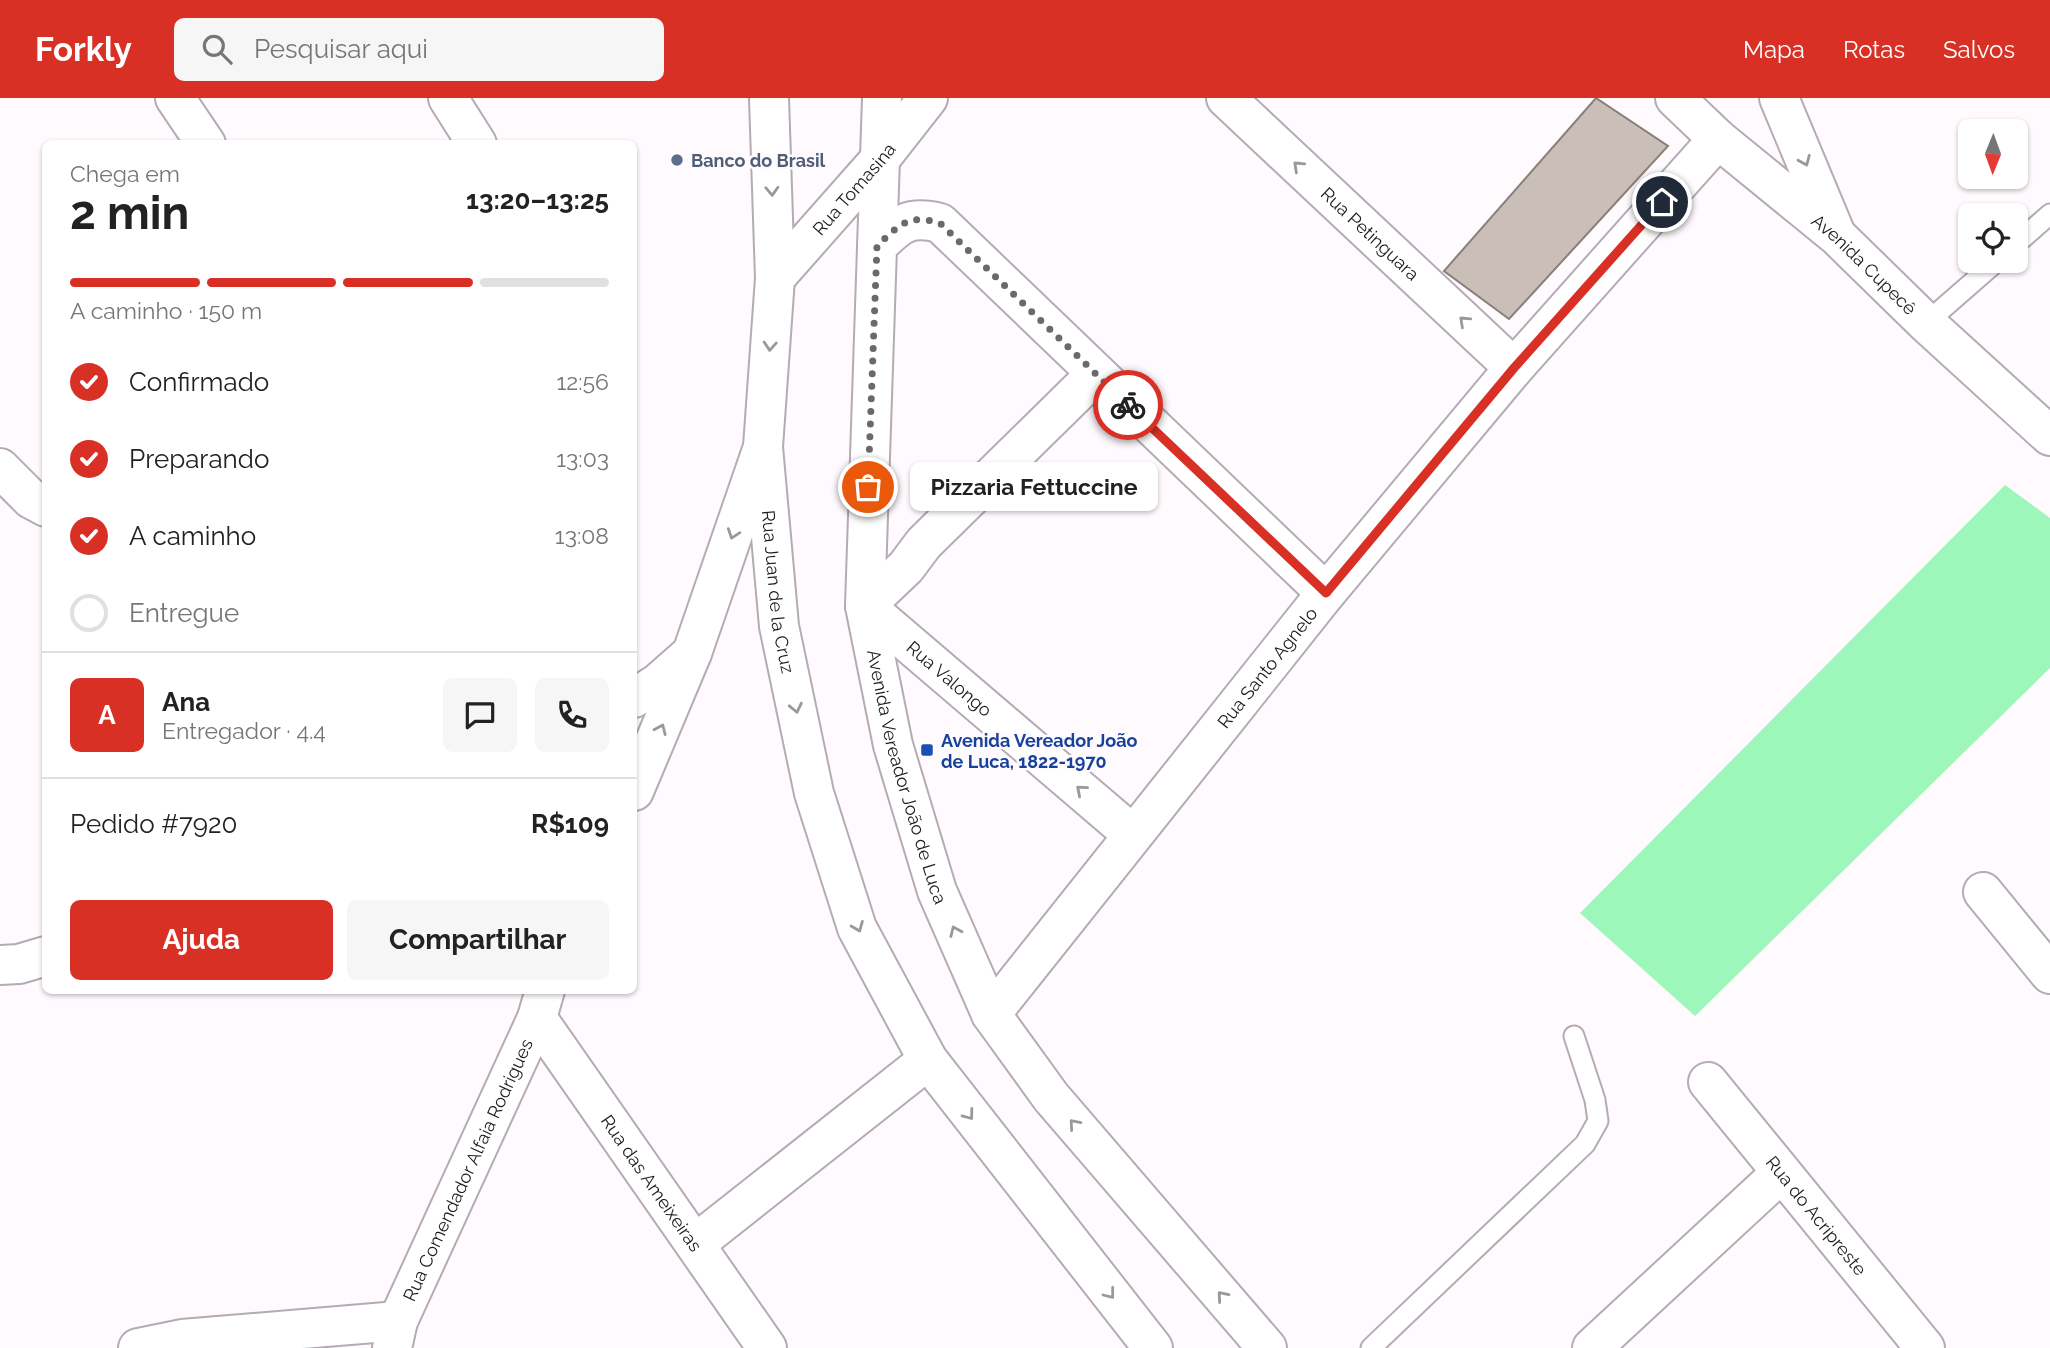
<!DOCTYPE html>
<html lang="pt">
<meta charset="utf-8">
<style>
body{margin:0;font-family:Raleway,sans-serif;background:#f6f6f6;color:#222;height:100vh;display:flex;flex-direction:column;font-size:26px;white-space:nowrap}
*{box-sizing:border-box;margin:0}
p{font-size:23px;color:#767676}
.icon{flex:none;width:38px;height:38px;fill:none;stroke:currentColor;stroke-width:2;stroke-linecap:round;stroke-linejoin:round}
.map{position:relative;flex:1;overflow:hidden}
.panel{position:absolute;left:42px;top:42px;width:595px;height:854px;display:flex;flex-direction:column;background:#fff;border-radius:10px;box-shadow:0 2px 5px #0004}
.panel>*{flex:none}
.needle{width:46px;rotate:181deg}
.tools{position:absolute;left:1958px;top:21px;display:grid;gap:14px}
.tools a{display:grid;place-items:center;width:70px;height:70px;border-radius:10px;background:#fff;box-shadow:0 2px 5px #0004;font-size:35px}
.pin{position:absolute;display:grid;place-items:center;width:60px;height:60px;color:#fff;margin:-30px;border:4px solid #fff;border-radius:50%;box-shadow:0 2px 7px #0007}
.courier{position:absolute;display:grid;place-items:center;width:70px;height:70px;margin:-35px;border:5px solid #d93025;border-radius:50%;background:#fff;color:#222;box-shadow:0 2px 9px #0007}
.bubble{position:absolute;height:49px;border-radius:10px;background:#fff;box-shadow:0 2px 5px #0004;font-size:23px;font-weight:700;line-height:49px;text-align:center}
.headline em{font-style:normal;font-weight:700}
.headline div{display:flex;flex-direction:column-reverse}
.headline{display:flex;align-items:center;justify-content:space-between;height:119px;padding:0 28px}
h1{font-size:46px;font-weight:700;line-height:52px}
.bar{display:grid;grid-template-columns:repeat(4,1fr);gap:10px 7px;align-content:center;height:84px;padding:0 28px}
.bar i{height:9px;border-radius:5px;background:#e0e0e0}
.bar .selected{background:#d93025}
.bar p{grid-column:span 4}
.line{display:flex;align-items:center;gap:18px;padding:0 28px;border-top:2px solid #e0e0e0}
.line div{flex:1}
.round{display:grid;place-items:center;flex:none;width:74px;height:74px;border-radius:10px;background:#f6f6f6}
ol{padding:0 28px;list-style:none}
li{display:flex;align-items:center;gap:21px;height:77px}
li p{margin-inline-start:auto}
li .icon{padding:7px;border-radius:50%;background:#d93025;color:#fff;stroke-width:4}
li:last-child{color:#767676}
li i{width:38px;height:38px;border:4px solid #e0e0e0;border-radius:50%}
.button{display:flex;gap:14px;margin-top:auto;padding:14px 28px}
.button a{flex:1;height:80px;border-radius:10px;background:#d93025;color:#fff;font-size:28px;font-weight:700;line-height:80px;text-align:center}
.button a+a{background:#f6f6f6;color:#222}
header{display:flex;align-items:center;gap:42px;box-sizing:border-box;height:98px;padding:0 35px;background:#d93025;color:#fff}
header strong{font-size:33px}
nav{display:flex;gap:38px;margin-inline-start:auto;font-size:24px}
.search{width:490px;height:63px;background:#f6f6f6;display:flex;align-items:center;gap:18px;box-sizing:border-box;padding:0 24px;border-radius:10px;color:#767676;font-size:26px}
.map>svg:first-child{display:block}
</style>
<header>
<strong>Forkly</strong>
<div class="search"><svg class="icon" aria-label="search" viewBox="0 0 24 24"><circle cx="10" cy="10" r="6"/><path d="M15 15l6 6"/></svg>Pesquisar aqui</div>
<nav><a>Mapa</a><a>Rotas</a><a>Salvos</a></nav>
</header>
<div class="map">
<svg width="2050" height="1250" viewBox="0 0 2050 1250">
<rect width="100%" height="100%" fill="#fefafe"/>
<!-- green -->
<path fill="#9df7bb" d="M2005,387L2050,420V570L1695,918L1580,815Z"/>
<!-- building -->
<path fill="#cabeb8" stroke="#8a7e79" stroke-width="2" d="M1596,0L1668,48L1509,221L1444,173Z"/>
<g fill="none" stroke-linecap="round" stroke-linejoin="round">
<!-- service casing -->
<g stroke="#b4abb4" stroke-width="23">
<path id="service" d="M2016,146L2050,116
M1926,225L1997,163
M1371,1250L1585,1046L1598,1023L1595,1002L1574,938"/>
</g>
<!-- minor casing -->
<g stroke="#b4abb4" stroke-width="42">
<g id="minor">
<path d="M175,0L206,46"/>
<path id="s1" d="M1226,0L1514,270"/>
<path d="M877,148C900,126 908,117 940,125L1326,495"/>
<path id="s2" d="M1096,276L924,445L906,469L865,508L1132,736"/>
<path d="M634,693L692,555"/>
<path d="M1983,794L2050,876"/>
<path d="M0,867L19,866L46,858"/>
<path id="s3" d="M991,916L1326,495L1514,270L1718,41"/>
<path id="s4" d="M537,920L767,1250"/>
<path id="s5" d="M1708,984L1925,1250"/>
<path d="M695,1146L928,962"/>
<path d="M138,1250L182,1241L398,1223"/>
<path id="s6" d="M392,1250L398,1223L537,920L545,892"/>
<path d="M1592,1250L1780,1076"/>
</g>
</g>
<!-- tertiary casing -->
<g stroke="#b4abb4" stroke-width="42">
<g id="tertiary">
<path id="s7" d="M1675,0L1718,41L1837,138L1926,225L2050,338"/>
<path d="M1779,0L1835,134"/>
<path id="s8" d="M775,180L881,60L928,0"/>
<path d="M634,600L658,585L692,555L763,349"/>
</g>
</g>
<!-- secondary casing -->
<g stroke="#b4abb4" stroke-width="42">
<path id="secondary" d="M448,0L477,46
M0,370L31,401L46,409"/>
</g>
<!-- primary casing -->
<g stroke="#b4abb4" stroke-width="42">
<g id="primary">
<path id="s9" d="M769,0L775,180L763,349L779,528L814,695L857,830L928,962L1153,1250"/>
<path id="s10" d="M882,0L865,508L893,647L937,793L991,916L1051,999L1267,1250"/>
</g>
</g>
<!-- service -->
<use href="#service" stroke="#fff" stroke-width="19"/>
<!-- minor -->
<use href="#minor" stroke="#fff" stroke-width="38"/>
<!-- tertiary -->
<use href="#tertiary" stroke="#fff" stroke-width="38"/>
<!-- secondary -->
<use href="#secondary" stroke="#fff" stroke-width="38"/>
<!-- primary -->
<use href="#primary" stroke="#fff" stroke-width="38"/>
</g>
<!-- one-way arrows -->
<defs><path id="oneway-chevron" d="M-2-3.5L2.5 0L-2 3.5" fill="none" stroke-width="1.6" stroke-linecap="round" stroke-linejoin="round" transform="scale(1.75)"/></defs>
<g stroke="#9a989a">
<use href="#oneway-chevron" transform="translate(1805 63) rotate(67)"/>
<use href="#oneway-chevron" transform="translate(1298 68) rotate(-137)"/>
<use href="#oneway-chevron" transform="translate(772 93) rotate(88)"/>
<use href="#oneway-chevron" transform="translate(1464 223) rotate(-137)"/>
<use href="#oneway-chevron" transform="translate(770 248) rotate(94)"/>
<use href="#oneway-chevron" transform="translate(733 436) rotate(109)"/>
<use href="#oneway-chevron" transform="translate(796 610) rotate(78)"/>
<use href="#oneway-chevron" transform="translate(661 631) rotate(-66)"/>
<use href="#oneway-chevron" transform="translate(1081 692) rotate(-139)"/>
<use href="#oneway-chevron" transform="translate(858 829) rotate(68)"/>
<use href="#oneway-chevron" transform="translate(955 833) rotate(-114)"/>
<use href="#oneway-chevron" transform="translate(969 1017) rotate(53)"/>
<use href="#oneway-chevron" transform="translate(1074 1026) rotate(-131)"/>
<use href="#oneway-chevron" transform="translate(1110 1196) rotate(52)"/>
<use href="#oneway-chevron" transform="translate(1222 1198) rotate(-131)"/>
</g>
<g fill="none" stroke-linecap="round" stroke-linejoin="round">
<!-- done -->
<path stroke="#6c686c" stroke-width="7" stroke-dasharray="0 12.6" d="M868,389L877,148C900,126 908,116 940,125L1128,307"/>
<!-- route -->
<path stroke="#d93025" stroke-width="9" d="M1128,307L1326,495L1514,270L1662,104"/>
</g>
<!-- markers -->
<circle fill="#5c6f8a" stroke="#fefafe" stroke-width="2.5" cx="677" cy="62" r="7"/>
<rect fill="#1a4fb4" stroke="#fefafe" stroke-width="2.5" x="920" y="645" width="14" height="14" rx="3.5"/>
<g text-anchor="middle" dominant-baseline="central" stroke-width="5" stroke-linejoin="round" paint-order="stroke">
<!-- service labels -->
<g font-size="18" font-weight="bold" fill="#4e5e75" stroke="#fefafe" text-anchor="start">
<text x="691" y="62">Banco do Brasil</text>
</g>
<!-- street labels -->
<g font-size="18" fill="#1e1a1e" stroke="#fefafe">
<text stroke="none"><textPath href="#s8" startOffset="119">Rua Tomasina</textPath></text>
<text stroke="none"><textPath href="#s1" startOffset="198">Rua Petinguara</textPath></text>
<text stroke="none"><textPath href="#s7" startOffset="252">Avenida Cupecê</textPath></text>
<text stroke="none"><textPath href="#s9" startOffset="495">Rua Juan de la Cruz</textPath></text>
<text stroke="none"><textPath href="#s3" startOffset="443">Rua Santo Agnelo</textPath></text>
<text stroke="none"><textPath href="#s2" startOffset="439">Rua Valongo</textPath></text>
<text stroke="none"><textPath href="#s10" startOffset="684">Avenida Vereador João de Luca</textPath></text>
<text stroke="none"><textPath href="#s6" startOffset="194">Rua Comendador Alfaia Rodrigues</textPath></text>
<text stroke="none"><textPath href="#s4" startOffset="201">Rua das Ameixeiras</textPath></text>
<text stroke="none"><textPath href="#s5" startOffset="172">Rua do Acripreste</textPath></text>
</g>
<!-- transit labels -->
<g font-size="18" font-weight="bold" fill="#164399" stroke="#fefafe" text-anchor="start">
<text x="941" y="642">Avenida Vereador João<tspan x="941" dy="21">de Luca, 1822-1970</tspan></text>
</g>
</g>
</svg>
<div class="tools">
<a><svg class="needle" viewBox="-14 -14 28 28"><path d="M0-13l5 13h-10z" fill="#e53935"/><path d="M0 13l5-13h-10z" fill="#767676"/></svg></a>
<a><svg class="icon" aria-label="locate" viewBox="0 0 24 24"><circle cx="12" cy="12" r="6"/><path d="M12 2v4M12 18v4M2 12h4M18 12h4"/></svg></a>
</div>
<div class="pin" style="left:868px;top:389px;background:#ea580c"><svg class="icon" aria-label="bag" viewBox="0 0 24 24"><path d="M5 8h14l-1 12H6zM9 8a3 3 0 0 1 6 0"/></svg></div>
<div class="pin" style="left:1662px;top:104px;background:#1f2937"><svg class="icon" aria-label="home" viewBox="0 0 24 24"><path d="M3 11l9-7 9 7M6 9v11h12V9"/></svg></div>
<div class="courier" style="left:1128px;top:307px"><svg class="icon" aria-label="bike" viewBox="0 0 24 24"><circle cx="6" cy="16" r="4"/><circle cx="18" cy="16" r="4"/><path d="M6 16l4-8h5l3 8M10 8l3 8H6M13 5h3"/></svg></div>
<div class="bubble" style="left:910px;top:364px;width:248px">Pizzaria Fettuccine</div>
<section class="panel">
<div class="headline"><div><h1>2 min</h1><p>Chega em</p></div><em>13:20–13:25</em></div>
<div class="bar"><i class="selected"></i><i class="selected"></i><i class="selected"></i><i></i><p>A caminho · 150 m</p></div>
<ol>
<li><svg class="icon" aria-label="check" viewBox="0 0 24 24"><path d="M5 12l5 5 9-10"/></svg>Confirmado<p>12:56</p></li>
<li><svg class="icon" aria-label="check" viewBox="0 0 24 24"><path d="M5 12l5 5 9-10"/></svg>Preparando<p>13:03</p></li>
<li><svg class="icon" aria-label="check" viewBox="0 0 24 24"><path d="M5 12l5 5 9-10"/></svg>A caminho<p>13:08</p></li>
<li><i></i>Entregue</li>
</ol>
<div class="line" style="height:126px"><b class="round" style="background:#d93025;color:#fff">A</b><div><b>Ana</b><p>Entregador · 4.4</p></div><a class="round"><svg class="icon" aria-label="chat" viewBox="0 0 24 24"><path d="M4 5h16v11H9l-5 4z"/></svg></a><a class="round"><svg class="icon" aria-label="phone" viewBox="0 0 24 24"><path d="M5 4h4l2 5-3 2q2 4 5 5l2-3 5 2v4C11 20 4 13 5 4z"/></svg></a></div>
<div class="line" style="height:91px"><div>Pedido #7920</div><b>R$109</b></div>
<div class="button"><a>Ajuda</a><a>Compartilhar</a></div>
</section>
</div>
